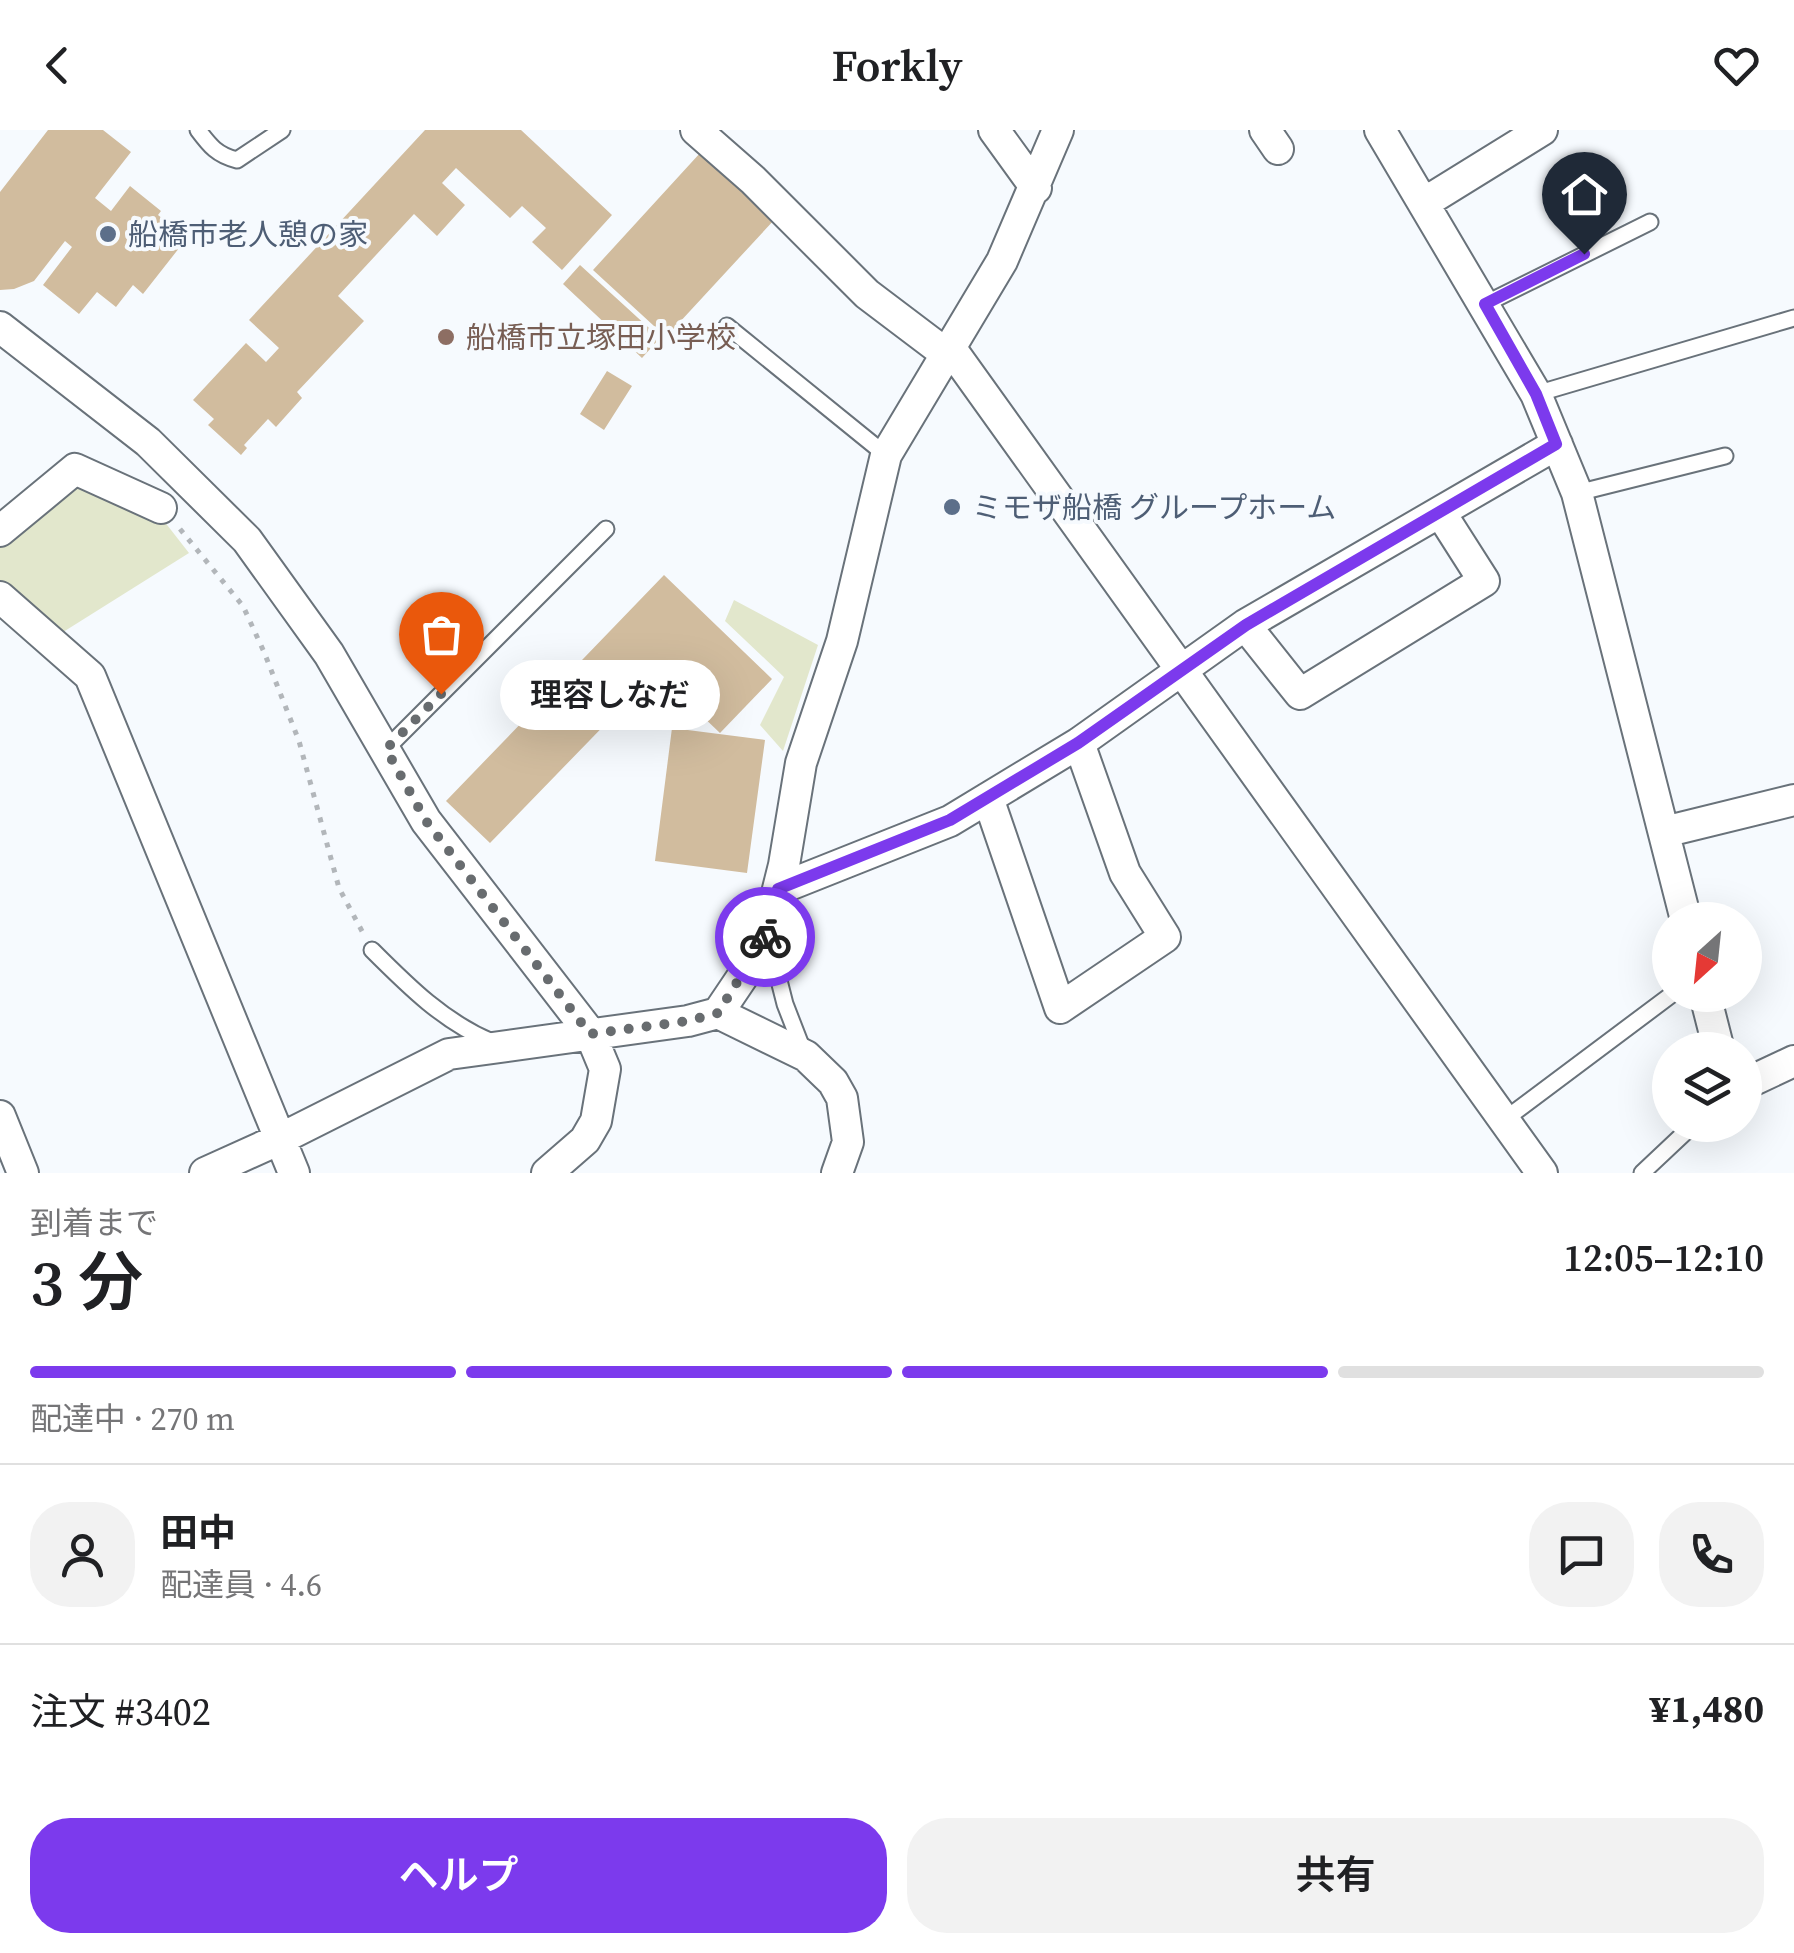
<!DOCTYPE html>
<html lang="ja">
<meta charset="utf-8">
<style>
body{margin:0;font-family:"Source Serif 4","Noto Sans JP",serif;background:#f2f2f2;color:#202124;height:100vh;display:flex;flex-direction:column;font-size:38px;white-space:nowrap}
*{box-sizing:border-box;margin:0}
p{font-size:32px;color:#757577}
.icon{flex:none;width:55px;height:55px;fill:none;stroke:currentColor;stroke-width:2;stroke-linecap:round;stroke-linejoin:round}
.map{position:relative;height:1043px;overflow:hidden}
.panel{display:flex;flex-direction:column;background:#fff;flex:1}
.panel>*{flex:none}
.needle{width:65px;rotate:207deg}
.buttons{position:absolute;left:1652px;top:772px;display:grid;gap:20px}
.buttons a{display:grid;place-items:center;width:110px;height:110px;border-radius:50%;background:#fff;box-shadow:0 10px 40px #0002;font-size:50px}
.pin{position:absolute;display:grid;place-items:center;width:85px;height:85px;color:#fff;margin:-102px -42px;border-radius:50% 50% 50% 0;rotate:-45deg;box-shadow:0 0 10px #0007}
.pin .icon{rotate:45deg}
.courier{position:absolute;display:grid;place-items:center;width:100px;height:100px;margin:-50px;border:8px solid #7c3aed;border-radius:50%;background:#fff;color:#222;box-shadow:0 2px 12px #0007}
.bubble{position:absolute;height:70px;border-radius:35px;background:#fff;box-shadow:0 10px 40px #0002;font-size:32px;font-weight:600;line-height:70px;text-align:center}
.overview em{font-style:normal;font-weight:600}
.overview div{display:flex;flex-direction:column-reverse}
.overview{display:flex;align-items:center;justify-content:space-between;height:170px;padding:0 30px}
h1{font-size:65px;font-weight:600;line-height:75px}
.bar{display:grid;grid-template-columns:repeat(4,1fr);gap:15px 10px;align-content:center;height:120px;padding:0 30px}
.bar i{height:12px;border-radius:8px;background:#e0e0e0}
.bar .current{background:#7c3aed}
.bar p{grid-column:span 4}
.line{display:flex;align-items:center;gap:25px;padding:0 30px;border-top:2px solid #e0e0e0}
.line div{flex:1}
.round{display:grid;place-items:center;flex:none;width:105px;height:105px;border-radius:40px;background:#f2f2f2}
.action{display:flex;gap:20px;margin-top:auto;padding:20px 30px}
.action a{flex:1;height:115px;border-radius:40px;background:#7c3aed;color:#fff;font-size:40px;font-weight:600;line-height:115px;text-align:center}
.action a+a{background:#f2f2f2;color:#202124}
header{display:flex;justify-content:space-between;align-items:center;height:130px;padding:0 30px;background:#fff;font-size:45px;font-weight:600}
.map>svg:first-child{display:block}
</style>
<header><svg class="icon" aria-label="back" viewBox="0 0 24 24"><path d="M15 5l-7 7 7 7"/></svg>Forkly<svg class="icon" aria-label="heart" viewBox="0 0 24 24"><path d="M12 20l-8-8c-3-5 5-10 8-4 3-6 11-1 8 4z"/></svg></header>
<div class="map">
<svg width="1794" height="1043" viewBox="0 0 1794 1043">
<rect width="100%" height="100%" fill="#f6fafe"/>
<!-- green -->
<path fill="#e2e7cc" d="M76,347L164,391L189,423L60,504L0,456V417Z
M734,470L818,515L783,621L760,595L784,547L725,491Z"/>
<!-- building -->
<path fill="#d1bc9e" d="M48,0H103L131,22L95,68L111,81L130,56L161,81L158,85L187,108L143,164L133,155L116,177L97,162L79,184L43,155L72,117L65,111L34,151L14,159L0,160V62Z
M425,0H521L612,85L562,140L532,112L546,98L522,76L510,88L456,38L442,53L465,75L437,106L414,84L338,166L364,191L297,262L302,268L276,297L268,289L244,315L247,318L241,325L208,295L214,289L193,270L246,213L266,232L279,218L249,190Z
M701,22L775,89L666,207L593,140Z
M580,135L660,208L642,228L563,154Z
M607,241L632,256L604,300L580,284Z
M664,445L772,549L720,603L656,542L490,713L446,671Z
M672,598L765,610L747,743L655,731Z"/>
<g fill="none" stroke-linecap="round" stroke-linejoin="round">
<!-- lane casing -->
<g stroke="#69727a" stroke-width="19">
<path id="lane" d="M198,0C210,16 217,25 237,30L282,0
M1485,174L1650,92
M727,196L886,325
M1536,264L1794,188
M1577,363L1725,326
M386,619L606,399
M768,807L785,874L804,923
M372,820C409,857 444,892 492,912
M1504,990L1671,865
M1642,1043L1693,995"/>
</g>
<!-- street casing -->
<g stroke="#69727a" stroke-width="34">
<path id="street" d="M696,0L753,50L867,164L945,223
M994,0L1036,58
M1265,0L1278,19
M1380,0L1536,264L1577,363L1686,790
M1424,73L1542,0
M0,197L148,312L247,410L329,524L426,691L590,903L605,939L596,991L585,1010L547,1043
M949,216L1542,1043
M0,401L75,339L161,378
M0,467L90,546L294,1043
M1245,495L1300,564L1484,451L1440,382
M988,668L1060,878L1165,807L1125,743L1079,613
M1664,702L1794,670
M779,759L950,691L1079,613L1245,495L1557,314
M1705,865L1719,920
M718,883L806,926L833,952L842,968L848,1012L837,1043
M1745,954L1794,931
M0,986L23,1043
M205,1043L280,1009L449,924L688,891L718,883L749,837L767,803L784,735L801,633L842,511L886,325L1002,131L1058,0"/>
</g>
<!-- path -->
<path stroke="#b2b6ba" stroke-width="5" stroke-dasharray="5 8" stroke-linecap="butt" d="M180,399L243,476L264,522L299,611L339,758L363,803"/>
<!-- lane -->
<use href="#lane" stroke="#fff" stroke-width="15"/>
<!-- street -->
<use href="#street" stroke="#fff" stroke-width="30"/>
</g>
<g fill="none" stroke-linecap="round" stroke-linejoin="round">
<!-- done -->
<path stroke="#686c6f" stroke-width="10" stroke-dasharray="0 18" d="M441,564L386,619L426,691L590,904L688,891L718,883L765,807"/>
<!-- route -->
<path stroke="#7c3aed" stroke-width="12" d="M765,807L778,759L950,690L1078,613L1246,495L1556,314L1536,264L1485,174L1584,124"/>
</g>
<!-- markers -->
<g fill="#5c6f8a" stroke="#f6fafe" stroke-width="4">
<circle cx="108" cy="104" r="10"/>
<circle cx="952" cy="377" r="10"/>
</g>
<circle fill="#8d6e63" stroke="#f6fafe" stroke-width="4" cx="446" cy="207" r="10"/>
<g text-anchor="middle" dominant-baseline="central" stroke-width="8" stroke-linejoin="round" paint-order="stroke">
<!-- service labels -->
<g font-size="30" fill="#4e5e75" stroke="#f6fafe" text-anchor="start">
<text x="128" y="104">船橋市老人憩の家</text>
<text x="972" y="377">ミモザ船橋 グループホーム</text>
</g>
<!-- education labels -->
<g font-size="30" fill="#785e54" stroke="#f6fafe" text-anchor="start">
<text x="466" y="207">船橋市立塚田小学校</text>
</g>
</g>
</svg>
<div class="buttons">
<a><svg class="needle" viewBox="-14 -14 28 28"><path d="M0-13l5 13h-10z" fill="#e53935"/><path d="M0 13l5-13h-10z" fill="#757577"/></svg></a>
<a><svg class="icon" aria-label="layers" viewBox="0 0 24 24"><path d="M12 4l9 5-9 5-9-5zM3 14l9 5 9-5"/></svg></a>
</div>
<div class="pin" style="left:441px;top:564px;background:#ea580c"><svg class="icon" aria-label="bag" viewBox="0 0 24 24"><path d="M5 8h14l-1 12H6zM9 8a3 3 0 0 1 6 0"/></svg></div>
<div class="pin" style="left:1584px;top:124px;background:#1f2937"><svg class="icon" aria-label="home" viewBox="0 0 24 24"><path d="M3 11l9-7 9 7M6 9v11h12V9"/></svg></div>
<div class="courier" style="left:765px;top:807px"><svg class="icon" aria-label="bike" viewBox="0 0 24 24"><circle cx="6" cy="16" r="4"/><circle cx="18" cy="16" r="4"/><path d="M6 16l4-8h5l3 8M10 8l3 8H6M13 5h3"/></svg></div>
<div class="bubble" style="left:500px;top:530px;width:220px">理容しなだ</div>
</div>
<section class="panel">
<div class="overview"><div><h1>3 分</h1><p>到着まで</p></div><em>12:05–12:10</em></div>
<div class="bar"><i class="current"></i><i class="current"></i><i class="current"></i><i></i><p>配達中 · 270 m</p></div>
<div class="line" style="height:180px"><a class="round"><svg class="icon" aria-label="person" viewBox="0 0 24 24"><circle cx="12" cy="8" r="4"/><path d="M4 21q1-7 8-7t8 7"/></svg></a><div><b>田中</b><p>配達員 · 4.6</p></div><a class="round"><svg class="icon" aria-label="chat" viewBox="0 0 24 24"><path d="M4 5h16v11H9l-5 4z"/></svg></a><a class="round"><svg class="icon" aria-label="phone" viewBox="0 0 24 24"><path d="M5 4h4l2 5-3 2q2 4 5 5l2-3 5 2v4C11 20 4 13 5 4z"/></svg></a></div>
<div class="line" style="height:130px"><div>注文 #3402</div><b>¥1,480</b></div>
<div class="action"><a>ヘルプ</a><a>共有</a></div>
</section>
